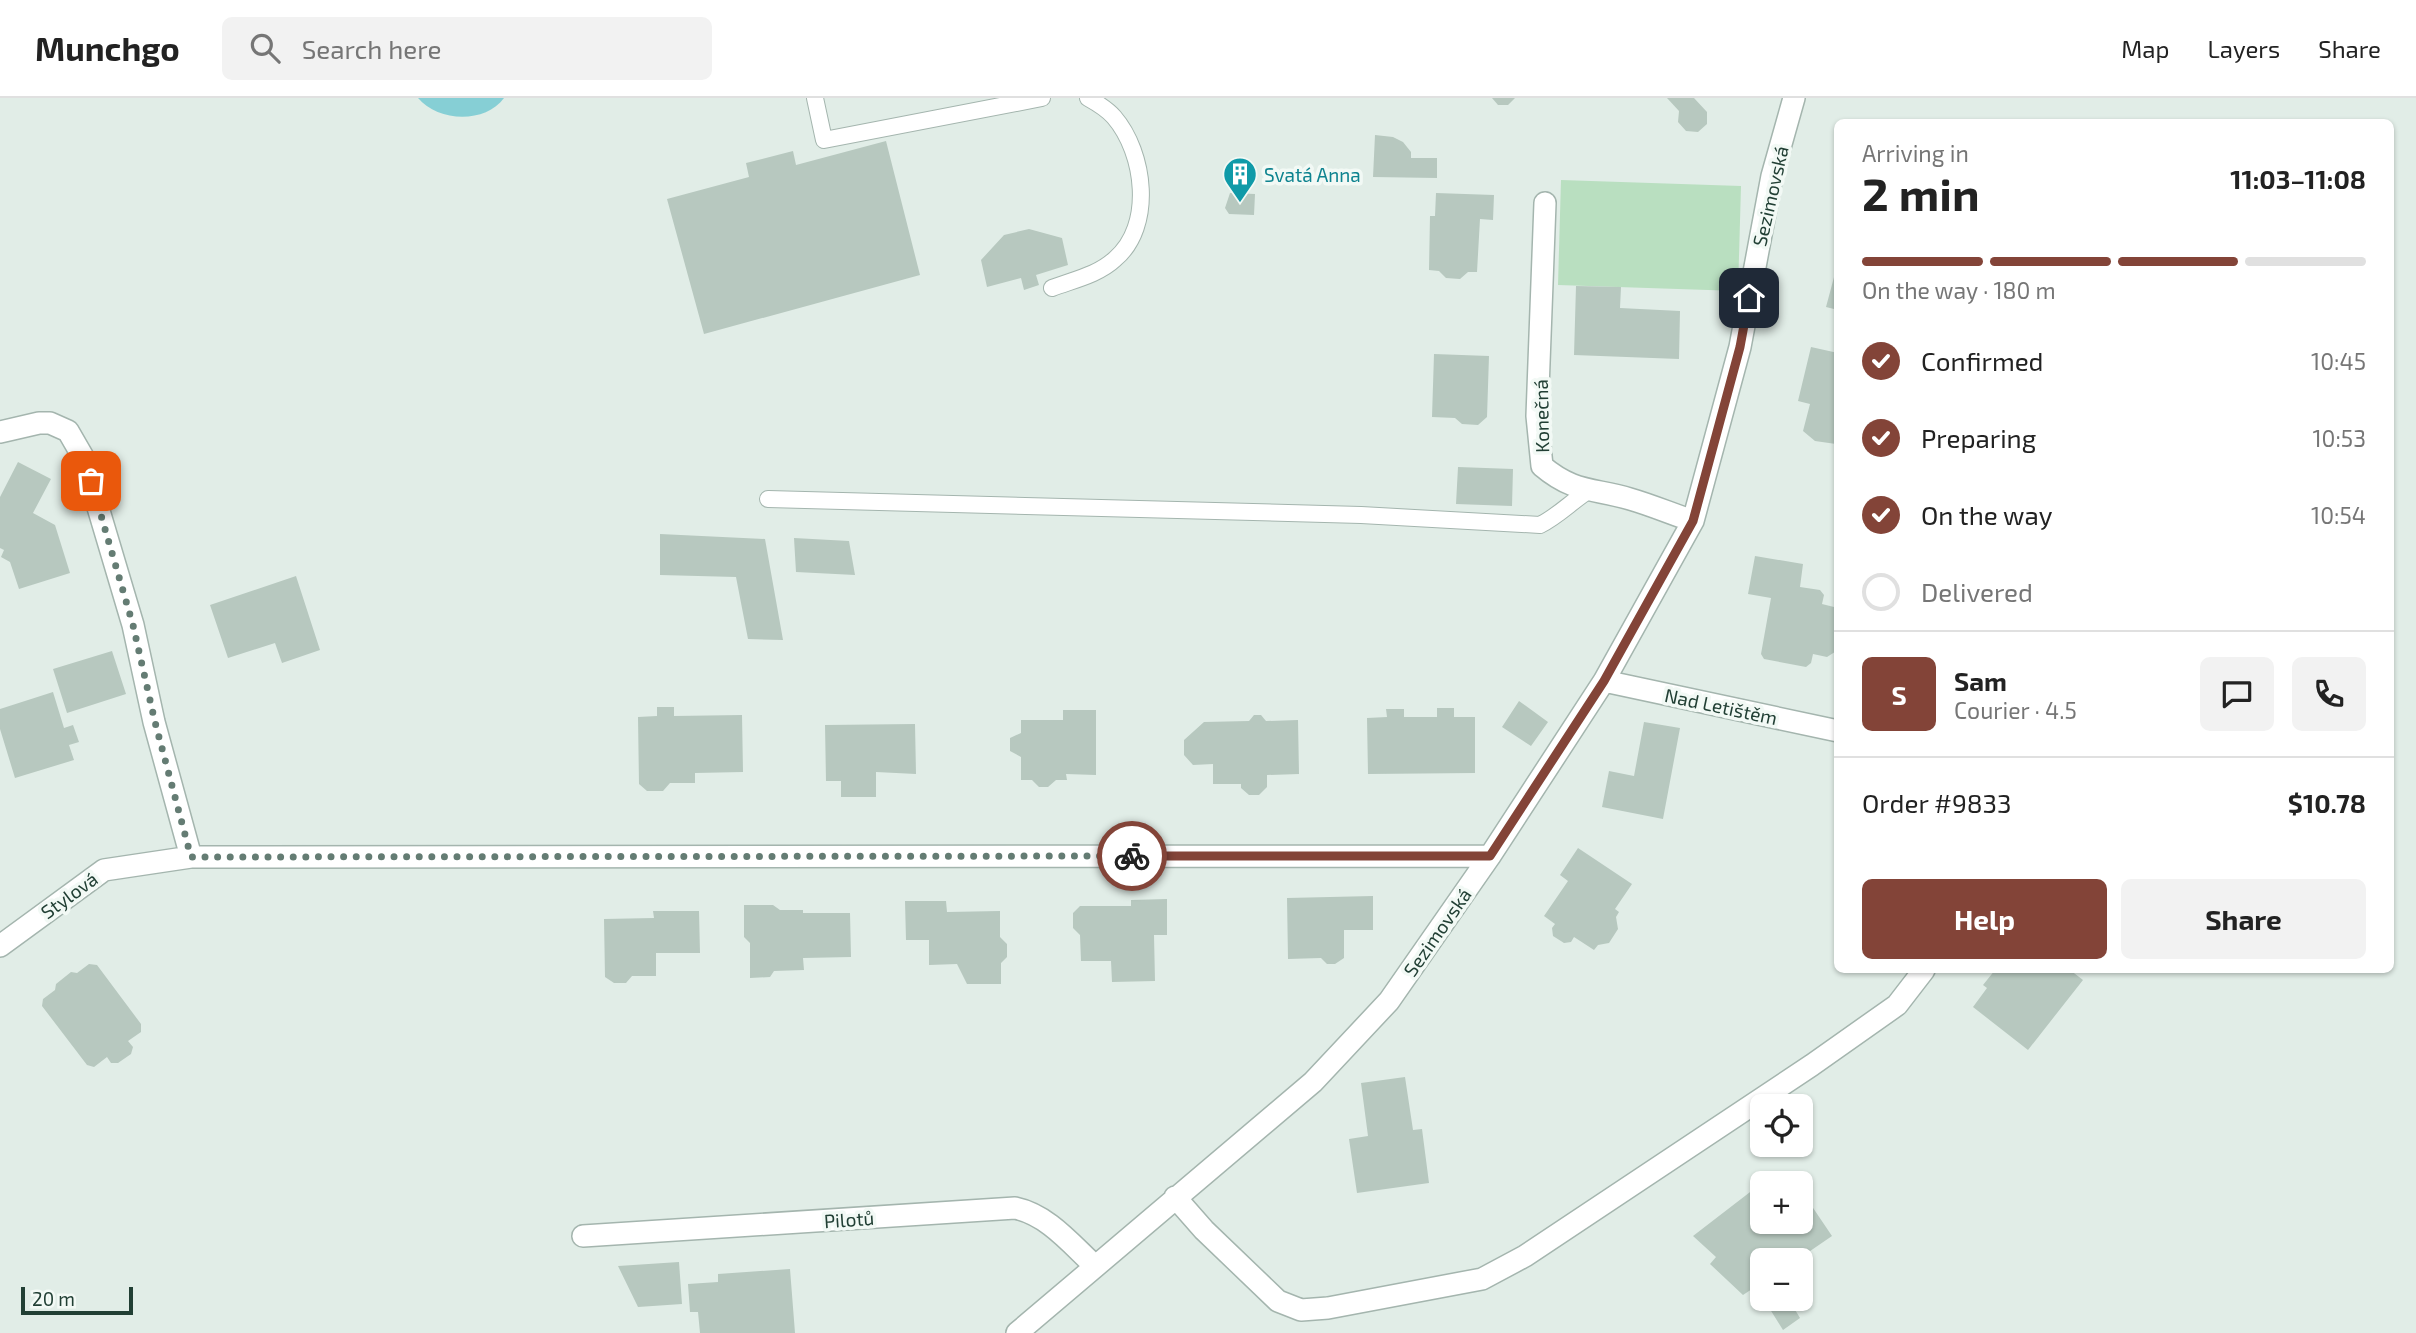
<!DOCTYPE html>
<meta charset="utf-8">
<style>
body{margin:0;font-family:"Exo 2",sans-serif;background:#f2f2f2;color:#222;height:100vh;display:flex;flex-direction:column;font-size:26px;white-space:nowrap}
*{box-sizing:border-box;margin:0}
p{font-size:23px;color:#767676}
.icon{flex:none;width:38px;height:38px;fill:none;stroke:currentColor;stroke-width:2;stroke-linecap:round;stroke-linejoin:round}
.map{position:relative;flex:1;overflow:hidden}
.drawer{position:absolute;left:1834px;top:21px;width:560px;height:854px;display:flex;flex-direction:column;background:#fff;border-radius:10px;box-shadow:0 2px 5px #0004}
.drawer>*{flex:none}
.fabs{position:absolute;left:1750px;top:996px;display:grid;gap:14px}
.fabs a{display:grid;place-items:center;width:63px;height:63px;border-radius:10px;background:#fff;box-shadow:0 2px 5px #0004;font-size:35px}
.scale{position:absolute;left:21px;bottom:18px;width:112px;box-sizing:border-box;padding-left:7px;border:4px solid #213f34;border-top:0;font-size:19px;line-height:24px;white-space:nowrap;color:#213f34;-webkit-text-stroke:5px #f2f9f5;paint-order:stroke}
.pin{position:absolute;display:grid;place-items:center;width:60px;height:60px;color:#fff;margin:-30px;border-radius:14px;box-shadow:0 4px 10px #0006}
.courier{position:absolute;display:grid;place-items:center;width:70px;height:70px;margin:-35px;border:5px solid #834438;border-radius:50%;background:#fff;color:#222;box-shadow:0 2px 9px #0007}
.overview em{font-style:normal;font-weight:700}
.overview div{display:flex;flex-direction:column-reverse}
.overview{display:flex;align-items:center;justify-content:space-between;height:119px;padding:0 28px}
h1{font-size:46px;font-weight:700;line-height:52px}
.bar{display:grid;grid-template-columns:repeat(4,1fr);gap:10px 7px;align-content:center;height:84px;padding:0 28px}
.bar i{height:9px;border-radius:5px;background:#e0e0e0}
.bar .selected{background:#834438}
.bar p{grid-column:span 4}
.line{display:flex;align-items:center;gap:18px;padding:0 28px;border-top:2px solid #e0e0e0}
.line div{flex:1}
.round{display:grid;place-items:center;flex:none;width:74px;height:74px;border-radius:10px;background:#f2f2f2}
ol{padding:0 28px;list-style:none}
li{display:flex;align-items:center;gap:21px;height:77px}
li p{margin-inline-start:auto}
li .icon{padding:7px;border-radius:50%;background:#834438;color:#fff;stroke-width:4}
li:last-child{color:#767676}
li i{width:38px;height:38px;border:4px solid #e0e0e0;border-radius:50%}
.primary-button{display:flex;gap:14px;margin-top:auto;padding:14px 28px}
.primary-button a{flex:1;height:80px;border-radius:10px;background:#834438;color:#fff;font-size:28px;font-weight:700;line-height:80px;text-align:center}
.primary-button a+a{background:#f2f2f2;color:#222}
header{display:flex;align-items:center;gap:42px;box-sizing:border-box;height:98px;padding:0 35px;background:#fff;border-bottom:2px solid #e0e0e0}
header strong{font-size:33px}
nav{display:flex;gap:38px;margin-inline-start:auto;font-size:24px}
.search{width:490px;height:63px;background:#f2f2f2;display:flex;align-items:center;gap:18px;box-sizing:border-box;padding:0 24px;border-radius:10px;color:#767676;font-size:26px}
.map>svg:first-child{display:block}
</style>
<header>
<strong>Munchgo</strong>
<div class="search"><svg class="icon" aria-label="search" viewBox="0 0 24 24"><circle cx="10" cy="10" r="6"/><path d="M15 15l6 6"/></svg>Search here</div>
<nav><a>Map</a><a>Layers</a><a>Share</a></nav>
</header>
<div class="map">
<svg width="2416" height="1235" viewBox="0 0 2416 1235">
<rect width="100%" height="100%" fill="#e1ede7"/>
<!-- green -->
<path fill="#b9dfc0" d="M1561,82L1741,88L1738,193L1558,187Z"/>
<!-- water -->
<path fill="#86cfd5" d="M418,0H504C485,26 438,24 418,0Z"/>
<!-- building -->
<path fill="#b7c8bf" d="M1492,0H1515L1508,7H1498Z
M1667,0H1694L1707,14V26L1698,34L1686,33L1678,24L1679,13Z
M1375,37L1393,39L1403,44L1411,54V60H1437V80L1373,79Z
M886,43L920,177L704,236L667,101L749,79L746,65L793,53L796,67Z
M1230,95L1255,96L1254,117L1229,116L1225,110Z
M1436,95L1494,97L1493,122L1480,121L1477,174H1468L1460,181L1446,180L1439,173L1429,172L1430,118H1435Z
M1029,131L1062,140L1068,167L1036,177L1039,187L1024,192L1021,180L987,189L981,162L1004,137Z
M1837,168H1838V212L1826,209Z
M1576,188L1621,189L1620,210L1680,213L1679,261L1574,257Z
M1811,249L1838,255L1836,346L1815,343L1803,333L1810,306L1798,303Z
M1434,256L1489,258L1487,319L1478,327L1462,326L1455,320L1432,319Z
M18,364L51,381L33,415L55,427L70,475L19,491L10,464L1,459L4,452L0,450V399Z
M1458,369L1513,371L1512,408L1456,406Z
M660,436L765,441L783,542L748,541L736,479L660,477Z
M794,440L849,443L855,477L796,474Z
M1755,458L1803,466L1800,489L1820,492L1824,497L1822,506L1838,510V552L1827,559L1813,556L1811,565L1806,569L1764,561L1761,556L1771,500L1748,496Z
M296,478L320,552L282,565L275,545L228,560L210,507Z
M112,553L126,596L67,615L53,571Z
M53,594L64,630L73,627L79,644L69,647L74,662L15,680L0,631V611Z
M1519,603L1548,624L1531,648L1502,629Z
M657,609H674V618L742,617L743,674L695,675V685H670L663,693H647L639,686L638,619L657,618Z
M1437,610H1454V619H1475V675L1368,676L1367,620L1387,619L1386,611H1404V619H1437Z
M1063,612H1096V677L1066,676L1067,682H1056L1048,689H1039L1032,682H1021V659L1010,653V640L1021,635V622H1063Z
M1254,617H1261L1266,623L1298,622L1299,676L1267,677V689L1259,697H1249L1241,690V686H1213V666L1193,667L1184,657V642L1204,624L1249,623Z
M1644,624L1680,630L1663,721L1602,709L1609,673L1634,678Z
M915,626L916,676L876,674V699H841V683H826L825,627Z
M1578,750L1632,786L1615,811L1619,814L1616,819L1618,831L1609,845L1598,847L1594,852L1574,839L1571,844L1564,845L1553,838L1552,830L1555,826L1544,818L1568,783L1560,777Z
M1373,798V832H1344V860L1335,866H1327L1321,860L1288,861L1287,800Z
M1167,801V837H1154L1155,883L1112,884L1111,863H1081L1080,837L1073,830V815L1080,808H1131V802Z
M905,803H946L947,814L1000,813V839L1007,846V859L1001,865V886H967L957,866L929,867V842H906Z
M744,807H773L780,812H803V815H850L851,859L803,860L804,872L774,873L770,879L750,880V845L744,839Z
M653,813H699L700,855H656V878H632L626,885H614L605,879L604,821L654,820Z
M89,866L97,867L141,926V934L128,943L133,949L131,956L118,965H111L107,959L94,969L87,967L42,908L43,901L55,892L56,886L71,874L77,875Z
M1995,872H2070L2083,882L2028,952L1973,909L1987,890L1983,887Z
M1405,979L1413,1032L1422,1031L1429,1085L1357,1095L1349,1041L1368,1038L1361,985Z
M1770,1079L1776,1085H1762V1124H1801V1100L1805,1098L1832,1138L1797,1162H1762V1200L1755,1189L1743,1197L1710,1166L1716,1159L1693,1138L1767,1081Z
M679,1164L682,1206L638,1209L618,1168Z
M790,1171L795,1235H700L698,1214H690L688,1186L718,1184V1176Z
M1763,1200H1802L1804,1203L1794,1210L1800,1220L1783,1232Z"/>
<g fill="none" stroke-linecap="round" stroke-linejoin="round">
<!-- service casing -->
<g stroke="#a4b5ae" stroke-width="18">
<path id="service" d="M815,0L824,42L1042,0
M1052,190C1073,182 1098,177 1115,161C1154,128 1145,55 1114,19C1107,11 1097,5 1088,0
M768,401L1361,417L1540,427C1558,418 1571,404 1588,393"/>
</g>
<!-- minor casing -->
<g stroke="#a4b5ae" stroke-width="24">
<path id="minor" d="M1545,105L1537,318L1542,368C1574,395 1593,390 1630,401C1651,407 1672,416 1693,423
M0,334L39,325H50L68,333L83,359L133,527L154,624L191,759
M1604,583L1838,633
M0,848L104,772L191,759L1490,758
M1175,1099L1204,1132L1278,1203L1301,1212L1328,1210L1482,1181L1525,1158L1812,967L1897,907L1924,872
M583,1138L1015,1110C1048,1117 1071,1146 1095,1168
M1017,1235L1313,984L1389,903L1490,758L1604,583L1693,423L1740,249L1772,78L1794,0"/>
</g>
<!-- service -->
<use href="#service" stroke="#fff" stroke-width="16"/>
<!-- minor -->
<use href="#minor" stroke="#fff" stroke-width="21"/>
</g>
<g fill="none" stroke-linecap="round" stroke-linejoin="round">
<!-- done -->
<path stroke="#647c73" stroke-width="7" stroke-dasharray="0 12.6" d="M91,383L133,527L155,624L191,759L1132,758"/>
<!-- route -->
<path stroke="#834438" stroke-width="9" d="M1132,758H1490L1604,583L1693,423L1740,249L1749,200"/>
</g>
<!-- icons -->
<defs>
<g id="building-pin" transform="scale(1.75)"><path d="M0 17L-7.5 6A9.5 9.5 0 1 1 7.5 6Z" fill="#0f9aa8" stroke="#f2f9f5"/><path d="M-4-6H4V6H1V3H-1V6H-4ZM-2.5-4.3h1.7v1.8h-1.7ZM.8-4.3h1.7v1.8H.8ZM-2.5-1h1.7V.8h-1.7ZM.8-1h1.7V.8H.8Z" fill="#fff"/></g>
</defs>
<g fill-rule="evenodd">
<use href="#building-pin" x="1240" y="76"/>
</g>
<g text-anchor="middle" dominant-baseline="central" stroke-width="7" stroke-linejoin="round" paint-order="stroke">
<!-- culture labels -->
<g font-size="19" fill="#0d838f" stroke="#f2f9f5" text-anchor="start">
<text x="1264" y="76">Svatá Anna</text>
</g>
<!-- street labels -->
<g font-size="19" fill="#213f34" stroke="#f2f9f5">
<text transform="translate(1770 98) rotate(-77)">Sezimovská</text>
<text transform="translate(1541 318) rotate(-91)">Konečná</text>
<text transform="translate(1721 608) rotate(12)">Nad Letištěm</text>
<text transform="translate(69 797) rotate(-36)">Stylová</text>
<text transform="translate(1437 834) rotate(-55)">Sezimovská</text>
<text transform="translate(849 1121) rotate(-4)">Pilotů</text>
</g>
</g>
</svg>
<div class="fabs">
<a><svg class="icon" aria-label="locate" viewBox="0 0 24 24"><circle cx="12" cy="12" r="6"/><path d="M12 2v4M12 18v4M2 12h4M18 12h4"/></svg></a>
<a>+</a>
<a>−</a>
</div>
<div class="scale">20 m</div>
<div class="pin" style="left:91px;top:383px;background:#ea580c"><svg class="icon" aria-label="bag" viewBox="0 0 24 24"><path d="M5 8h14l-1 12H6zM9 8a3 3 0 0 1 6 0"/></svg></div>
<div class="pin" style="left:1749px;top:200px;background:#1f2937"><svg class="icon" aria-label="home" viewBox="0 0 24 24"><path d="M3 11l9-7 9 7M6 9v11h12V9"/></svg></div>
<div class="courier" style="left:1132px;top:758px"><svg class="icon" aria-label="bike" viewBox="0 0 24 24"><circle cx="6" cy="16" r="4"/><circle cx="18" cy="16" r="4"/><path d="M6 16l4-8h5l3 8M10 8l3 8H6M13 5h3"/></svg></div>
<section class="drawer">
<div class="overview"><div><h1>2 min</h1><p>Arriving in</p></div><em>11:03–11:08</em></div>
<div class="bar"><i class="selected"></i><i class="selected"></i><i class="selected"></i><i></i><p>On the way · 180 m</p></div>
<ol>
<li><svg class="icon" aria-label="check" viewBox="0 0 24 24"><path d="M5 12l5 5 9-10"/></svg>Confirmed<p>10:45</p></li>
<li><svg class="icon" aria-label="check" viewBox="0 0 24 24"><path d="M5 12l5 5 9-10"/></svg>Preparing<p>10:53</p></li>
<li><svg class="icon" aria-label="check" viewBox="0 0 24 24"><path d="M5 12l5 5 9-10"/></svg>On the way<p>10:54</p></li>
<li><i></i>Delivered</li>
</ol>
<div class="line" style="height:126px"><b class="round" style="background:#834438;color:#fff">S</b><div><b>Sam</b><p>Courier · 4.5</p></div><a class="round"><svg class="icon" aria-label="chat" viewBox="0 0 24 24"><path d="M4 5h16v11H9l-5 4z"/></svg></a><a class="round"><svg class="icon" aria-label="phone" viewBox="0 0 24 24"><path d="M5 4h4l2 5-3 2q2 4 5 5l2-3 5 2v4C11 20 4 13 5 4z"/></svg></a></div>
<div class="line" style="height:91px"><div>Order #9833</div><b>$10.78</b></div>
<div class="primary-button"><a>Help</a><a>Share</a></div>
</section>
</div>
